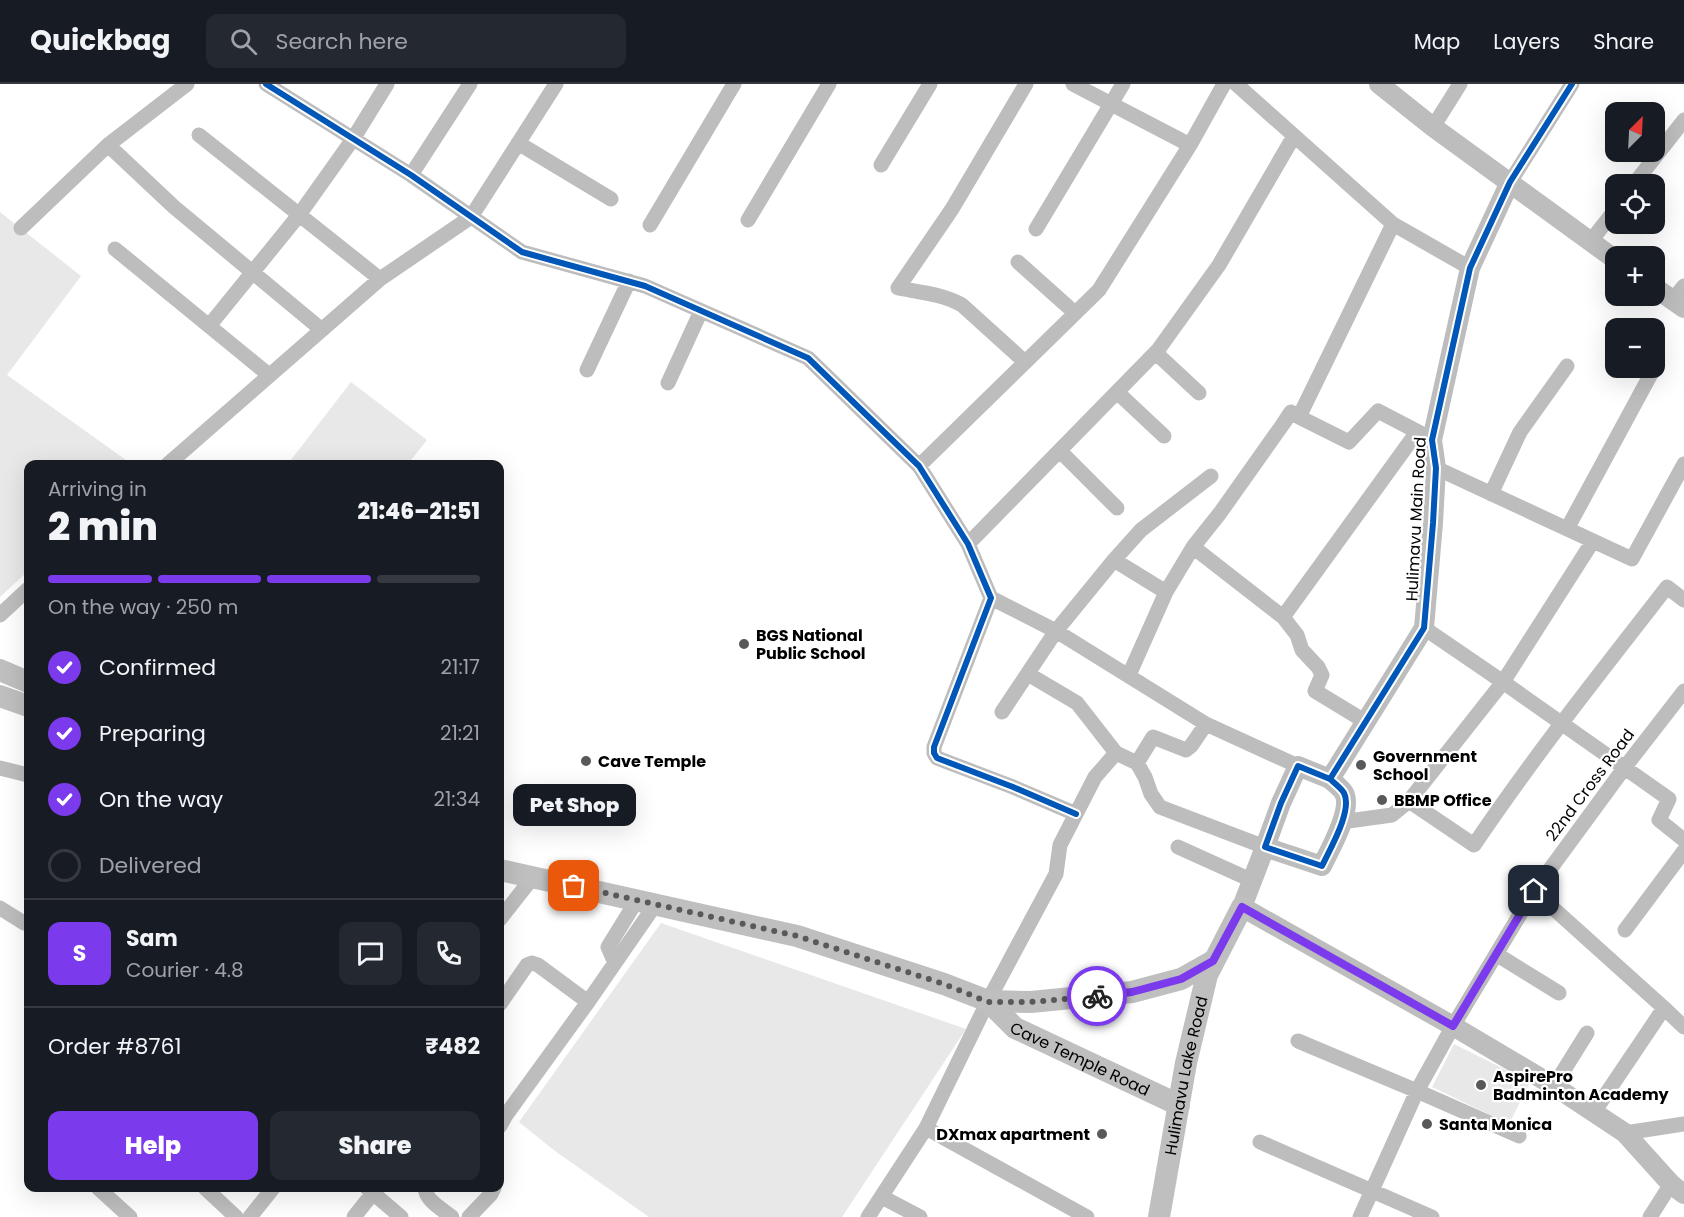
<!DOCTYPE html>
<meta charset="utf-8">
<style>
body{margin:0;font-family:Poppins,sans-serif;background:#242831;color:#f1f3f6;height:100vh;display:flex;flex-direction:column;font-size:22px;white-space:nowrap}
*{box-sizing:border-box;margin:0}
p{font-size:20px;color:#9ea1a6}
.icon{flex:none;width:33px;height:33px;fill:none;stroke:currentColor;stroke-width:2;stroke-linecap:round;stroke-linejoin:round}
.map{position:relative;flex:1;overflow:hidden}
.side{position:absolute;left:24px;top:376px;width:480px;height:732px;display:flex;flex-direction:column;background:#171b24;border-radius:12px;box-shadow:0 6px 24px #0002}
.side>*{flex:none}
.needle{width:39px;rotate:24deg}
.buttons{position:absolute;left:1605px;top:18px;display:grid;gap:12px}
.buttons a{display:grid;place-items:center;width:60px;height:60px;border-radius:12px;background:#171b24;box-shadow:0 6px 24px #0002;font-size:30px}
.pin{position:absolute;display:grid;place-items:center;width:51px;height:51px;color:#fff;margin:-26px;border-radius:12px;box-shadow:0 3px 9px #0006}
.courier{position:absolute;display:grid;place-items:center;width:60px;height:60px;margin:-30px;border:4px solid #7c3aed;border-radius:50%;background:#fff;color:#222;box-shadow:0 2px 8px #0007}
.bubble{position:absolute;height:42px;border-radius:12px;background:#171b24;box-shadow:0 6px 24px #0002;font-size:20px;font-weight:800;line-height:42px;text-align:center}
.overview em{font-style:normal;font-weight:800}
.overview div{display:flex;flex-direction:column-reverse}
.overview{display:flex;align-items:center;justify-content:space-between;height:102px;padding:0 24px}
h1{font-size:39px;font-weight:800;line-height:45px}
.bar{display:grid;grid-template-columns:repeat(4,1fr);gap:9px 6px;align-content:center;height:72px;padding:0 24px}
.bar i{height:8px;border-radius:4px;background:#363941}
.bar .on{background:#7c3aed}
.bar p{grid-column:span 4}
.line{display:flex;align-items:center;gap:15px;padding:0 24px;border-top:2px solid #363941}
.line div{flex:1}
.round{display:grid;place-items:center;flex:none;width:63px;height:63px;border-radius:12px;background:#242831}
ol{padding:0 24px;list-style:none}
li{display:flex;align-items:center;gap:18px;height:66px}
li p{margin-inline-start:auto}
li .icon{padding:6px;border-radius:50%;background:#7c3aed;color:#fff;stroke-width:4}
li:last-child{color:#9ea1a6}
li i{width:33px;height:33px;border:3px solid #363941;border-radius:50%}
.primary-button{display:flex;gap:12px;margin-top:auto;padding:12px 24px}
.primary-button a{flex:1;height:69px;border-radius:12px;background:#7c3aed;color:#fff;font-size:24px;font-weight:800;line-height:69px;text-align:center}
.primary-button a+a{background:#242831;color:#f1f3f6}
header{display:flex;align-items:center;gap:36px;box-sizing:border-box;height:84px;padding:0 30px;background:#171b24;border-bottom:2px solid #363941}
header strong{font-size:28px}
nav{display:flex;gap:33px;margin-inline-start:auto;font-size:21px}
.search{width:420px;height:54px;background:#242831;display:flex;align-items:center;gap:15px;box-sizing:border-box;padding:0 21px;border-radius:12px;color:#9ea1a6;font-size:22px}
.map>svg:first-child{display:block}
</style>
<header>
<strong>Quickbag</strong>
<div class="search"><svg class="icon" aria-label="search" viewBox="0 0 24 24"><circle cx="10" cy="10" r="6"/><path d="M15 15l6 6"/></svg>Search here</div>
<nav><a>Map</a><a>Layers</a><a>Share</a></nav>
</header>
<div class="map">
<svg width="1684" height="1133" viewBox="0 0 1684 1133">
<rect width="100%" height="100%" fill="#fff"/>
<!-- green -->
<path fill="#e8e8e8" d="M0,128L81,192L7,291L133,381H28V487L0,513Z
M351,298L427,356L407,381H287Z
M661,839L966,945L842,1133H649L555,1067L519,1038Z
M1454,960L1530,998L1509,1040L1432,1003Z"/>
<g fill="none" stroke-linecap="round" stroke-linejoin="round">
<!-- minor -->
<path stroke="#bdbdbd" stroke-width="15" d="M187,0L108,61L174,123L322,246
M266,0L411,91L522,168L645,202L808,274L919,382L968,460L991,514L934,663V669L937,674L1013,703L1076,730
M1073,0L1190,61
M1236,0L1393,140L1470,184
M1433,43L1460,0
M199,51L380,195
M518,59L611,115
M881,81L930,0
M411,91L470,0
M1510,98L1572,0
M1634,100L1684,36
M748,136L829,0
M650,141L734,0
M21,144L108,61
M1036,145L1123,0
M1590,158L1616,125
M115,165L269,291
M1018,178L1075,229
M1673,216L1684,202
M209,242L299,131L353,55L387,0
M1156,269L1199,309
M1025,278L962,221C943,210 919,208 898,204L952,125L1026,0
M587,286L629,197
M668,299L701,227
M1117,308L1164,352
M1299,333L1349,358L1378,327L1424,351
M1060,367L1117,424
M167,381L380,195L471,133L556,0
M919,382L1099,206L1190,61L1224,0
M1436,384L1632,475L1684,380
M1491,410L1520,348L1567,282
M1567,445L1651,290
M968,460L1158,266L1219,181L1294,52
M1193,463L1283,533L1417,348
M1114,476L1166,508L1193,463L1220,429L1283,340L1291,328L1299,333L1393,140
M991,514L1056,547L1114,476L1141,446L1211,392
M0,531L28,505
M1283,533L1297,551L1302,566L1318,583L1322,591L1315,607L1366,638
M1424,544L1503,598L1669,715L1659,736L1684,756
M1028,590L1077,619L1116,669L1137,679L1145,693L1151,710L1160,723L1265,763
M1129,591L1166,508
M1002,628L1056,547L1206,640L1298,682
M1137,679L1153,653L1186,666L1191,662L1206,640
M0,684L28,691
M1409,717L1474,761C1534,672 1601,588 1667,503L1684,516
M1341,738L1392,731L1409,717L1503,598L1593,457
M1178,763L1251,796
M1534,807L1664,924L1684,943
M0,824L24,839L28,837
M500,835L533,793
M1625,846L1684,767
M1496,870L1559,909
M615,879L608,863L637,816
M500,920L527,881L532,879L538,881L588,918
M1298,957L1417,1007L1519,1052
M1554,1002L1587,949
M1594,1028L1664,924
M500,1042L506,1031L588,918L655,821
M926,1044L1087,1133
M1625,1049L1684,1040
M1260,1058L1432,1133
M98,1104L130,1133
M205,1104L236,1133
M367,1104L401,1133
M425,1104C426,1117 442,1125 452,1133
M882,1113L920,1133
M250,1133L273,1104
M354,1133L373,1109
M469,1133L491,1110L494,1104
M868,1133L926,1044L988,917L1056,790L1060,761L1095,693L1116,669
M1360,1133L1417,1007L1453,942L1534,807L1625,683L1684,607
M1650,1133L1671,1100"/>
<!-- tertiary -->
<path stroke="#bdbdbd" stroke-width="20" d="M1379,0L1433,43L1616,176
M1654,203L1684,224
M1330,695C1334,699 1341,704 1344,709C1353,726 1330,765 1322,782L1265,763L1281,719L1298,682L1330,695L1424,544L1433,439L1436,384L1432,356L1470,184L1510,98
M1265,763L1242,823L1453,942L1554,1002L1625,1049L1671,1100L1684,1110"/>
<!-- secondary -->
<g stroke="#bfbfbf" stroke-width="22">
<path d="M0,586L28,598"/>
<path d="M0,612L28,622"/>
<path d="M500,786L797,852L944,900L988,917L1031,918L1132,908L1181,895L1213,877"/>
<path id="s1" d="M988,917L1015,944L1179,1021"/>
<path id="s2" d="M1159,1133L1186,979L1207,891L1242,823"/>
</g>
<!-- cycleway casing -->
<g stroke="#fff" stroke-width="10">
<path id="cycleway" d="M266,0L411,91L522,168L645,202L808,274L919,382L968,460L991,514L934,663V669L937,674L1013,703L1076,730
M1330,695C1334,699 1341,704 1344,709C1353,726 1330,765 1322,782L1265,763L1281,719L1298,682L1330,695L1424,544L1433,439L1436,384L1432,356L1470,184L1510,98L1572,0"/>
</g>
<!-- cycleway -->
<use href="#cycleway" stroke="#0057b8" stroke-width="6"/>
</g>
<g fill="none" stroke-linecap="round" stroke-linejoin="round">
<!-- done -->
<path stroke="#595959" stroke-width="6" stroke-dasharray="0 10.8" d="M574,802L797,852L944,900L988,918H1031L1097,912"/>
<!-- route -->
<path stroke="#7c3aed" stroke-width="8" d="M1097,912L1132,908L1181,895L1213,877L1242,823L1453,942L1534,807"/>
</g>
<!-- markers -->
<g fill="#595959" stroke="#fff" stroke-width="2">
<circle cx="744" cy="560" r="6"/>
<circle cx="586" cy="677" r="6"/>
<circle cx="1361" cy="681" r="6"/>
<circle cx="1382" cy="716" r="6"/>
<circle cx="1481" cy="1001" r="6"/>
<circle cx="1427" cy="1040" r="6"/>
<circle cx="1102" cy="1050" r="6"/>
</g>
<g text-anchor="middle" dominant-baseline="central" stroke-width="4.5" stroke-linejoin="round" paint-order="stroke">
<!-- street labels -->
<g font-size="16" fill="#000" stroke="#fff">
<text transform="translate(1416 435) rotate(-87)">Hulimavu Main Road</text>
<text transform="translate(1590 701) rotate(-53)">22nd Cross Road</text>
<text stroke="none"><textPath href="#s1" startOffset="110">Cave Temple Road</textPath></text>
<text stroke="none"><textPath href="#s2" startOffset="144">Hulimavu Lake Road</textPath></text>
</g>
<!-- poi labels -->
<g font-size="16" font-weight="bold" fill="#000" stroke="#fff" text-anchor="start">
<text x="756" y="551">BGS National<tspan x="756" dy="18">Public School</tspan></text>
<text x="1373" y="672">Government<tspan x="1373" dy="18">School</tspan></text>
<text x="598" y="677">Cave Temple</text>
<text x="1394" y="716">BBMP Office</text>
<text x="1493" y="992">AspirePro<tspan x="1493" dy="18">Badminton Academy</tspan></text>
<text x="1439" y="1040">Santa Monica</text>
<text x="1090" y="1050" text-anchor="end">DXmax apartment</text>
</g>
</g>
</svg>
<div class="buttons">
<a><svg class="needle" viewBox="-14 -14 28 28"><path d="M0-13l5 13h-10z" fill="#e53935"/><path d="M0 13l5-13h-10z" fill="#9ea1a6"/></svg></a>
<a><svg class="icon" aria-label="locate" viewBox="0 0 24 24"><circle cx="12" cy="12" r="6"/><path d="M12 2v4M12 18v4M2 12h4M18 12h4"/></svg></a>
<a>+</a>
<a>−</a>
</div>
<div class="pin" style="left:574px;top:802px;background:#ea580c"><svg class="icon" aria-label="bag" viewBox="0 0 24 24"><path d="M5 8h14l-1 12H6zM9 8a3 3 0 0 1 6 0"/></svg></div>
<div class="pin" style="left:1534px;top:807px;background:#1f2937"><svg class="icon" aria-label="home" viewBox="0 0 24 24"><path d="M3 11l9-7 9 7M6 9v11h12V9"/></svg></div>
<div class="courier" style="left:1097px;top:912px"><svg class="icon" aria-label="bike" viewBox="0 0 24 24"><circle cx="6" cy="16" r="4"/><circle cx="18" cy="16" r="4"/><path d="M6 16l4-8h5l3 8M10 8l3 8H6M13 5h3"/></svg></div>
<div class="bubble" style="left:513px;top:700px;width:123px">Pet Shop</div>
<section class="side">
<div class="overview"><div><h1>2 min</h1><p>Arriving in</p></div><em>21:46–21:51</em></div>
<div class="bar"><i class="on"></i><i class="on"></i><i class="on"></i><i></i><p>On the way · 250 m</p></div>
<ol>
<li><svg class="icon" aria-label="check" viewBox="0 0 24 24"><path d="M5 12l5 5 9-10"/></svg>Confirmed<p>21:17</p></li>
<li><svg class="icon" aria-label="check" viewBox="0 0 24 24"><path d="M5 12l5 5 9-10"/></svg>Preparing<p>21:21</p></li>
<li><svg class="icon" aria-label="check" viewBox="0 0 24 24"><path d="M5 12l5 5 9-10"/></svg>On the way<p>21:34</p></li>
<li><i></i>Delivered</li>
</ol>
<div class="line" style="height:108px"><b class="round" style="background:#7c3aed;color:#fff">S</b><div><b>Sam</b><p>Courier · 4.8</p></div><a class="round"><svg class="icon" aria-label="chat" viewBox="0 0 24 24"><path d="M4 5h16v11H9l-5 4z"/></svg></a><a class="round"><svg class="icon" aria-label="phone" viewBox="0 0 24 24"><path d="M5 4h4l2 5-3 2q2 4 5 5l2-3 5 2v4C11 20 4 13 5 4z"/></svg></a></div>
<div class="line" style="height:78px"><div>Order #8761</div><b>₹482</b></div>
<div class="primary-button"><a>Help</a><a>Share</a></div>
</section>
</div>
